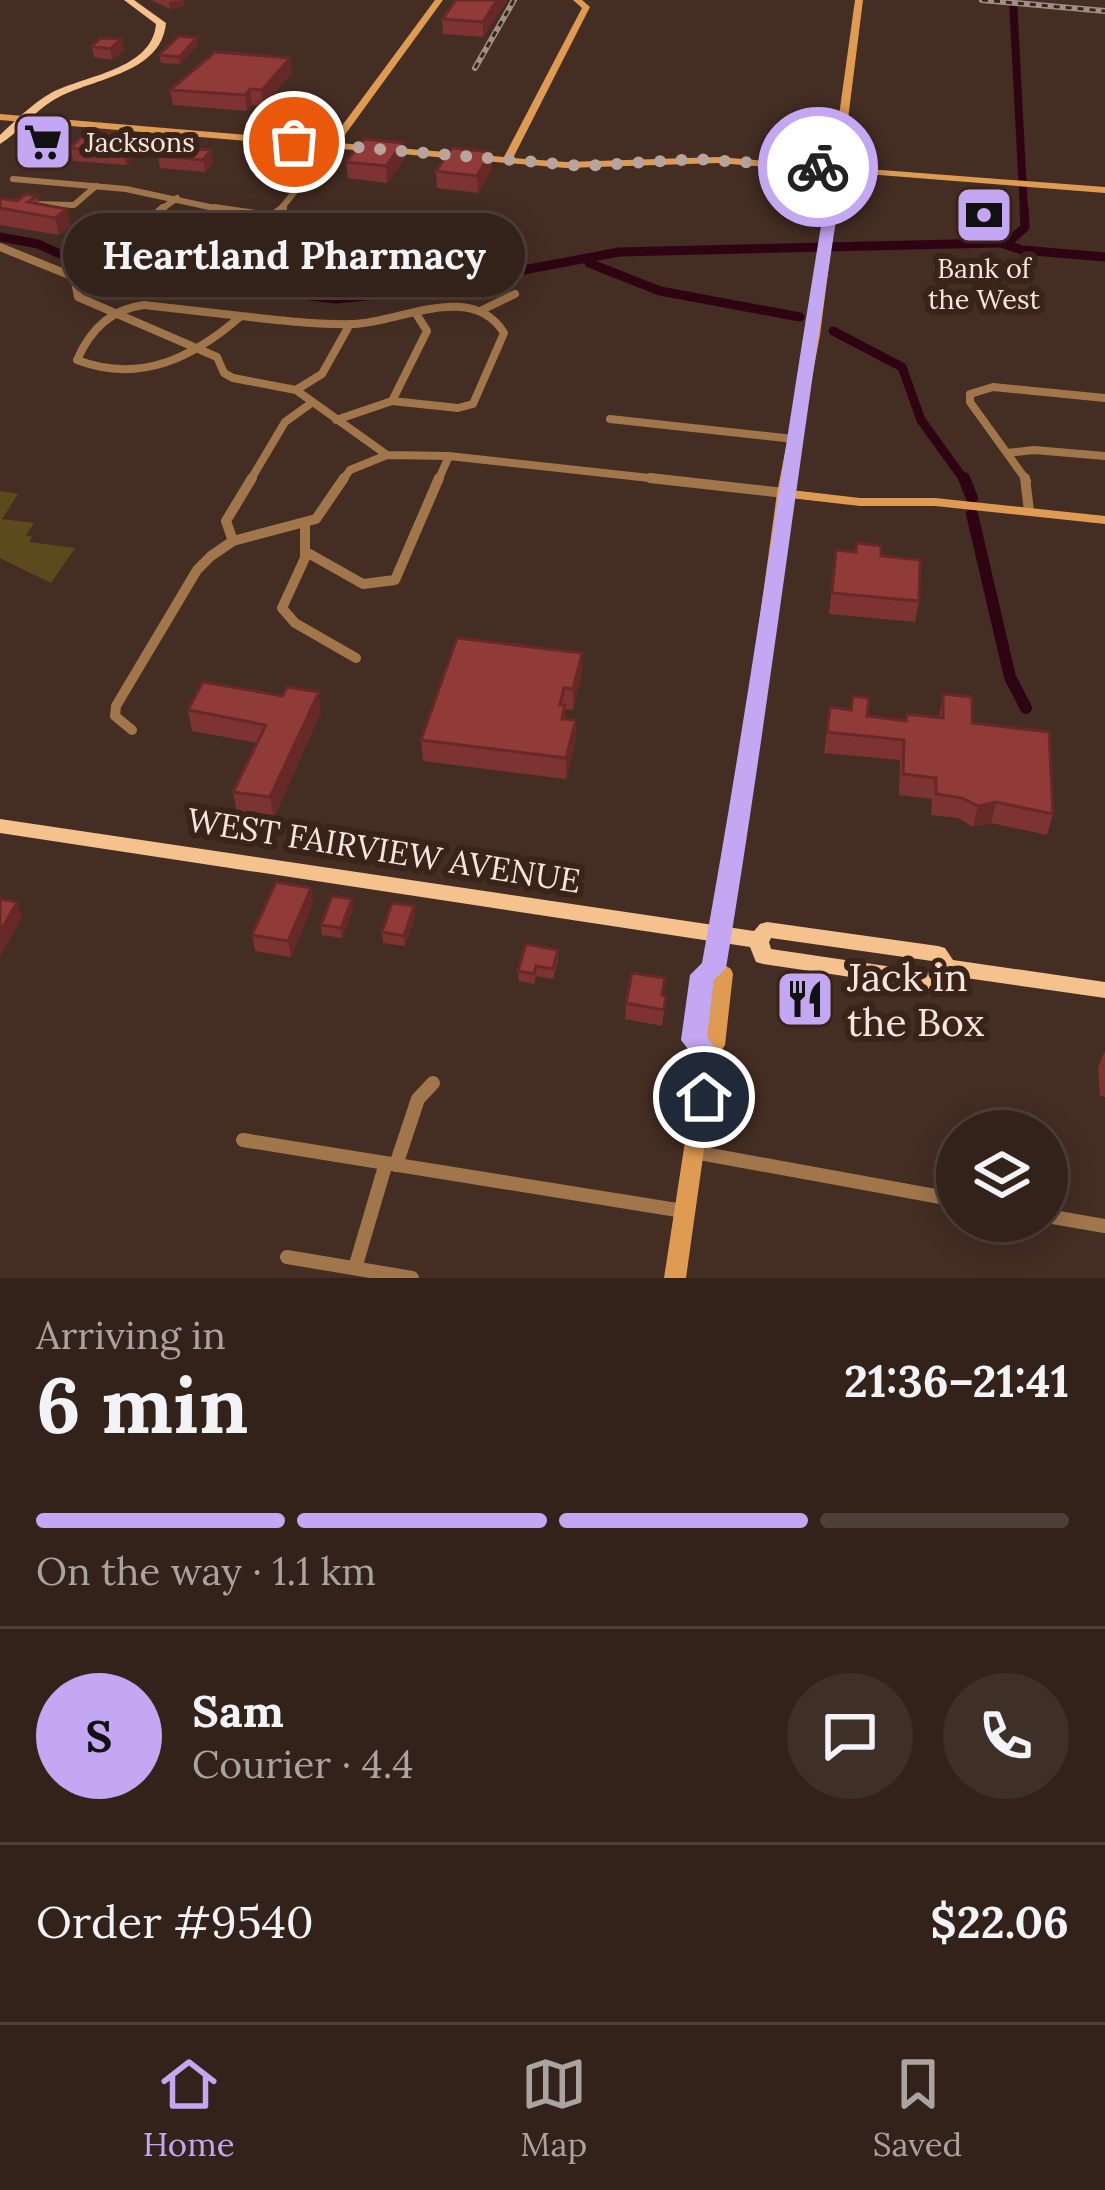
<!DOCTYPE html>
<meta charset="utf-8">
<style>
body{margin:0;font-family:Lora,serif;background:#3e2f27;color:#f1f3f6;height:100vh;display:flex;flex-direction:column;font-size:45px;white-space:nowrap}
*{box-sizing:border-box;margin:0}
p{font-size:39px;color:#a9a4a2}
.icon{flex:none;width:66px;height:66px;fill:none;stroke:currentColor;stroke-width:2;stroke-linecap:round;stroke-linejoin:round}
.map{position:relative;height:1278px;overflow:hidden}
.panel{display:flex;flex-direction:column;background:#33221a;flex:1}
.panel>*{flex:none}
.fabs{position:absolute;left:936px;top:1110px;display:grid;gap:24px}
.fabs a{display:grid;place-items:center;width:132px;height:132px;border-radius:50%;background:#33221a;box-shadow:0 6px 30px #0003,0 0 0 3px #4e3f39;font-size:60px}
.pin{position:absolute;display:grid;place-items:center;width:102px;height:102px;color:#fff;margin:-51px;border:6px solid #fff;border-radius:50%;box-shadow:0 3px 12px #0007}
.courier{position:absolute;display:grid;place-items:center;width:120px;height:120px;margin:-60px;border:9px solid #c3a7f2;border-radius:50%;background:#fff;color:#222;box-shadow:0 3px 15px #0007}
.bubble{position:absolute;height:84px;border-radius:42px;background:#33221a;box-shadow:0 6px 30px #0003,0 0 0 3px #4e3f39;font-size:39px;font-weight:800;line-height:84px;text-align:center}
.headline em{font-style:normal;font-weight:800}
.headline div{display:flex;flex-direction:column-reverse}
.headline{display:flex;align-items:center;justify-content:space-between;height:204px;padding:0 36px}
h1{font-size:78px;font-weight:800;line-height:90px}
.bar{display:grid;grid-template-columns:repeat(4,1fr);gap:18px 12px;align-content:center;height:144px;padding:0 36px}
.bar i{height:15px;border-radius:9px;background:#4e3f39}
.bar .selected{background:#c3a7f2}
.bar p{grid-column:span 4}
.line{display:flex;align-items:center;gap:30px;padding:0 36px;border-top:3px solid #4e3f39}
.line div{flex:1}
.round{display:grid;place-items:center;flex:none;width:126px;height:126px;border-radius:63px;background:#3e2f27}
.dock{display:flex;justify-content:space-around;align-items:center;height:168px;border-top:3px solid #4e3f39;background:#33221a;font-size:33px;color:#a9a4a2}
.dock a{display:grid;justify-items:center;gap:6px}
.dock .selected{color:#c3a7f2}
.map>svg:first-child{display:block}
</style>
<div class="map">
<svg width="1105" height="1278" viewBox="0 0 1105 1278">
<rect width="100%" height="100%" fill="#442d23"/>
<!-- green -->
<path fill="#5d4a1c" d="M0,491L18,494L2,519L34,523L26,535L32,537L29,542L75,548L51,583L0,558Z"/>
<g fill="none" stroke-linecap="round" stroke-linejoin="round">
<!-- canal-far2 -->
<path stroke="#2e0413" stroke-width="8" d="M1013,0L1024,211"/>
<!-- canal-far1 -->
<path stroke="#2e0413" stroke-width="9" d="M0,237L38,244L97,271L336,299L407,292L619,252L997,243L1012,239L1025,227L1024,208
M1001,243L1022,250L1105,257
M589,263L660,291L800,317
M833,331L902,367L921,420L965,481"/>
<!-- canal -->
<path stroke="#2e0413" stroke-width="12" d="M964,478L972,498
M972,514L1010,677L1026,708"/>
<!-- street-far3 -->
<path stroke="#a1764b" stroke-width="6" d="M13,179L126,189L228,211
M33,204L74,205L96,186
M159,211L177,198
M279,211L333,145"/>
<!-- street-far2 -->
<path stroke="#a1764b" stroke-width="8" d="M163,208L107,258L215,269L234,243L283,208
M214,208L404,235
M0,247L74,277L78,297L217,357L224,373L233,378L296,390L387,455L449,456L677,481
M144,305L241,316C193,358 140,384 77,360C90,330 111,309 144,305Z
M482,310L515,294
M241,316C278,320 317,325 354,324C401,322 472,281 504,333L473,404L458,408L392,401L336,420
M296,390L322,374L350,324
M392,401L427,331L415,312
M610,419L794,439
M1007,453L1034,450L1105,456
M250,481L285,422L310,404
M342,481L350,470L387,455
M438,481L449,456
M1027,481L970,402V394L993,387L1105,398"/>
<!-- street-far1 -->
<path stroke="#a1764b" stroke-width="10" d="M650,478L784,493
M1025,478L1029,511
M305,526V558L282,608L295,623L356,658
M233,541L226,521L252,478
M308,553L363,584L395,580L439,478
M132,730L115,716L116,706L197,570L211,556L233,541L316,519L344,478"/>
<!-- street -->
<path stroke="#a1764b" stroke-width="14" d="M243,1140L683,1211
M694,1152L957,1200
M396,1165L418,1099L433,1083
M1047,1216L1105,1226
M287,1257L412,1278
M355,1268L386,1163"/>
<!-- secondary -->
<path fill="#df9b52" fill-rule="evenodd" d="M435,0H443L339,143L504,157L582,8L573,0H582L590,7L513,158L566,162L718,157L832,166L855,0H863L842,167L1105,187V193L841,172L820,335L791,490L860,498H935L1105,516V524L935,506H860L790,498L750,805L723,964L731,969L733,974L725,1045L717,1057L686,1278H664L698,1057L684,1040L693,975L704,963L734,805L777,493L808,335L831,172L718,163L566,168L0,120V114L330,142ZM714,977L706,1040L704,1038L711,979Z"/>
<!-- primary -->
<path fill="#f5c18d" fill-rule="evenodd" d="M124,0H134L166,23C161,76 88,78 52,101C33,113 19,132 0,144V135C16,120 32,104 51,93C85,75 152,70 156,24Z
M0,819L754,931L760,924L767,922L938,946L945,948L953,960L1105,982V998L952,976L945,988L938,990L763,964L756,962L750,947L0,833ZM771,938L932,961L936,967L933,973L771,949L769,942Z"/>
<!-- rail casing -->
<g stroke="#a18e85" stroke-width="6">
<path id="rail" d="M982,0L1105,11
M475,68L514,0"/>
</g>
<!-- rail -->
<use href="#rail" stroke="#3a2319" stroke-width="3" stroke-dasharray="6" stroke-linecap="butt"/>
</g>
<!-- wall -->
<path fill="#7d3331" d="M151,0H184V6L170,9Z
M456,0H507L483,37L443,34L442,19Z
M122,39L124,51L112,60L94,57L92,46Z
M198,45L180,64L161,63L159,55Z
M292,73L263,106L252,105L247,111L173,105L170,90Z
M327,122V126L318,135L284,132L283,128Z
M141,135L143,147L126,165L73,161L70,148Z
M167,146L213,163L205,172L160,168L158,156Z
M491,152L492,169L478,193L437,188L436,171Z
M303,154L293,171L276,170L274,158Z
M404,159L387,183L348,178L346,162Z
M37,196L39,204L71,226L59,235L0,225V208L17,201Z
M836,550L881,556L919,601L915,622L829,614Z
M582,653V673L573,710L565,709V719L576,741L566,779L423,761L421,740Z
M943,694L972,723L1053,814L1047,835L991,823L973,827L958,818L931,815L932,799L899,795L900,760L824,753L830,707L850,710L853,696L867,716L905,721L907,714L939,718Z
M283,696L321,712L274,818L237,813L233,792L257,743L192,731L188,710Z
M311,888L313,904L291,957L255,951L252,935Z
M352,899L353,909L342,938L322,935L321,925Z
M414,906L415,917L405,946L383,943L382,932Z
M558,950V960L553,979L536,976L534,984L519,981L518,971Z
M784,975L830,998L829,1009L780,1003Z
M664,996H666L662,1026L625,1019L626,1003Z
M1104,1052L1105,1053V1097L1100,1096L1098,1068Z"/>
<!-- shaded-wall -->
<path fill="#662928" d="M184,0V6L170,9L169,2Z
M497,0H507L483,37V22Z
M197,38L198,45L180,64L179,57Z
M122,39L124,51L112,60L110,49Z
M290,58L292,73L263,106L262,90Z
M250,89L252,105L247,111L245,95Z
M62,128L63,132L39,154L38,150Z
M141,135L143,147L126,165L124,153Z
M302,142L303,154L293,171L291,159Z
M403,143L404,159L387,183L386,166Z
M211,150L213,163L205,172L203,160Z
M491,152L492,169L478,193L477,176Z
M67,209L71,226L59,235L55,218Z
M582,653V673L573,710V689Z
M319,692L321,712L274,818L270,797Z
M576,720V741L566,779V758Z
M996,802L991,823L973,827L978,806Z
M311,888L313,904L291,957L288,941Z
M352,899L353,909L342,938L341,928Z
M17,902L22,918L0,957V932Z
M414,906L415,917L405,946L404,936Z"/>
<!-- building -->
<path fill="#913b39" stroke="#662928" stroke-width="3" d="M456,0H497L483,22L442,19Z
M179,36L197,38L179,57L159,55Z
M101,38L122,39L110,49L92,46Z
M215,52L290,58L262,90L250,89L245,95L170,90Z
M291,119L327,122L317,131L283,128Z
M49,127L62,128L38,150L24,149Z
M89,130L141,135L124,153L70,148Z
M364,139L403,143L386,166L346,162Z
M289,140L302,142L291,159L274,158Z
M167,146L211,150L203,160L158,156Z
M452,148L491,152L477,176L436,171Z
M26,194L37,196L28,202L67,209L55,218L0,208V198L17,201Z
M857,543L881,546V556L920,560L919,601L832,593L836,550L856,552Z
M457,638L582,653L573,689L564,688L560,705H565L562,719L576,720L566,758L421,740Z
M203,682L283,696L287,687L319,692L270,797L233,792L266,725L188,710Z
M943,694L972,697V723L1049,732L1053,814L996,802L978,806L962,798L936,794V778L903,774L904,740L827,732L830,707L851,710L853,696L869,698L867,716L906,721L907,714L943,718Z
M276,882L311,888L288,941L252,935Z
M332,896L352,899L341,928L321,925Z
M0,899L17,902L0,932Z
M392,903L414,906L404,936L382,932Z
M526,944L558,950L553,969L536,966L534,974L518,971Z
M632,973L665,978L662,995L666,996L664,1010L626,1003Z
M784,975L831,984L830,998L782,992Z"/>
<!-- route -->
<path fill="#c3a7f2" d="M818,164L841,169L838,208C798,461 768,715 726,968L714,980L707,1037L721,1055L717,1097L704,1108L691,1097L695,1058L681,1040L690,975L702,963C748,712 782,459 824,208L828,172L813,170Z"/>
<g fill="none" stroke-linecap="round" stroke-linejoin="round">
<!-- done -->
<path stroke="#b7a59d" stroke-width="12" stroke-dasharray="0 21.6" d="M294,142L584,166L696,159L818,167"/>
</g>
<!-- icons -->
<defs>
<g id="supermarket-square" transform="scale(3)"><rect x="-9" y="-9" width="18" height="18" rx="4" fill="#c3a7f2" stroke="#3a2319"/><path d="M-6-5.5h2.5l.6 2H6L4.5 2H-2.5L-4.4-4H-6ZM-1.5 3.2a1.3 1.3 0 1 0 .1 0ZM3 3.2a1.3 1.3 0 1 0 .1 0Z" fill="#111"/></g>
<g id="bank-square" transform="scale(3)"><rect x="-9" y="-9" width="18" height="18" rx="4" fill="#c3a7f2" stroke="#3a2319"/><path d="M-6-4H6V4H-6ZM0-2.3a2.3 2.3 0 1 0 0 4.6a2.3 2.3 0 1 0 0-4.6Z" fill="#111"/></g>
<g id="restaurant-square" transform="scale(3)"><rect x="-9" y="-9" width="18" height="18" rx="4" fill="#c3a7f2" stroke="#3a2319"/><path d="M-5-6h1v4h1v-4h1v4h1v-4h1v5L-1.5 .5V6h-2V.5L-5-1ZM5-6V6H3V1.5H1.5Q1.5-4 5-6Z" fill="#111"/></g>
</defs>
<g fill-rule="evenodd">
<use href="#supermarket-square" x="43" y="142"/>
<use href="#bank-square" x="984" y="215"/>
<use href="#restaurant-square" x="805" y="999"/>
</g>
<g text-anchor="middle" dominant-baseline="central" stroke-width="12" stroke-linejoin="round" paint-order="stroke">
<!-- far-poi labels -->
<g font-size="27" fill="#f5e6df" stroke="#3a2319" text-anchor="start">
<text x="85" y="142">Jacksons</text>
<text x="984" y="268" text-anchor="middle">Bank of<tspan x="984" dy="31">the West</tspan></text>
</g>
<!-- street labels -->
<g font-size="33" fill="#f5e6df" stroke="#3a2319">
<text transform="translate(384 850) rotate(9)">WEST FAIRVIEW AVENUE</text>
</g>
<!-- near-poi labels -->
<g font-size="39" fill="#f5e6df" stroke="#3a2319" text-anchor="start">
<text x="847" y="977">Jack in<tspan x="847" dy="45">the Box</tspan></text>
</g>
</g>
</svg>
<div class="fabs">
<a><svg class="icon" aria-label="layers" viewBox="0 0 24 24"><path d="M12 4l9 5-9 5-9-5zM3 14l9 5 9-5"/></svg></a>
</div>
<div class="pin" style="left:294px;top:142px;background:#ea580c"><svg class="icon" aria-label="bag" viewBox="0 0 24 24"><path d="M5 8h14l-1 12H6zM9 8a3 3 0 0 1 6 0"/></svg></div>
<div class="pin" style="left:704px;top:1097px;background:#1f2937"><svg class="icon" aria-label="home" viewBox="0 0 24 24"><path d="M3 11l9-7 9 7M6 9v11h12V9"/></svg></div>
<div class="courier" style="left:818px;top:167px"><svg class="icon" aria-label="bike" viewBox="0 0 24 24"><circle cx="6" cy="16" r="4"/><circle cx="18" cy="16" r="4"/><path d="M6 16l4-8h5l3 8M10 8l3 8H6M13 5h3"/></svg></div>
<div class="bubble" style="left:63px;top:213px;width:462px">Heartland Pharmacy</div>
</div>
<section class="panel">
<div class="headline"><div><h1>6 min</h1><p>Arriving in</p></div><em>21:36–21:41</em></div>
<div class="bar"><i class="selected"></i><i class="selected"></i><i class="selected"></i><i></i><p>On the way · 1.1 km</p></div>
<div class="line" style="height:216px"><b class="round" style="background:#c3a7f2;color:#111">S</b><div><b>Sam</b><p>Courier · 4.4</p></div><a class="round"><svg class="icon" aria-label="chat" viewBox="0 0 24 24"><path d="M4 5h16v11H9l-5 4z"/></svg></a><a class="round"><svg class="icon" aria-label="phone" viewBox="0 0 24 24"><path d="M5 4h4l2 5-3 2q2 4 5 5l2-3 5 2v4C11 20 4 13 5 4z"/></svg></a></div>
<div class="line" style="height:156px"><div>Order #9540</div><b>$22.06</b></div>
</section>
<nav class="dock">
<a class="selected"><svg class="icon" aria-label="home" viewBox="0 0 24 24"><path d="M3 11l9-7 9 7M6 9v11h12V9"/></svg>Home</a>
<a><svg class="icon" aria-label="map" viewBox="0 0 24 24"><path d="M3 6l6-2 6 2 6-2v14l-6 2-6-2-6 2zM9 4v14M15 6v14"/></svg>Map</a>
<a><svg class="icon" aria-label="saved" viewBox="0 0 24 24"><path d="M7 4h10v16l-5-4-5 4z"/></svg>Saved</a>
</nav>
